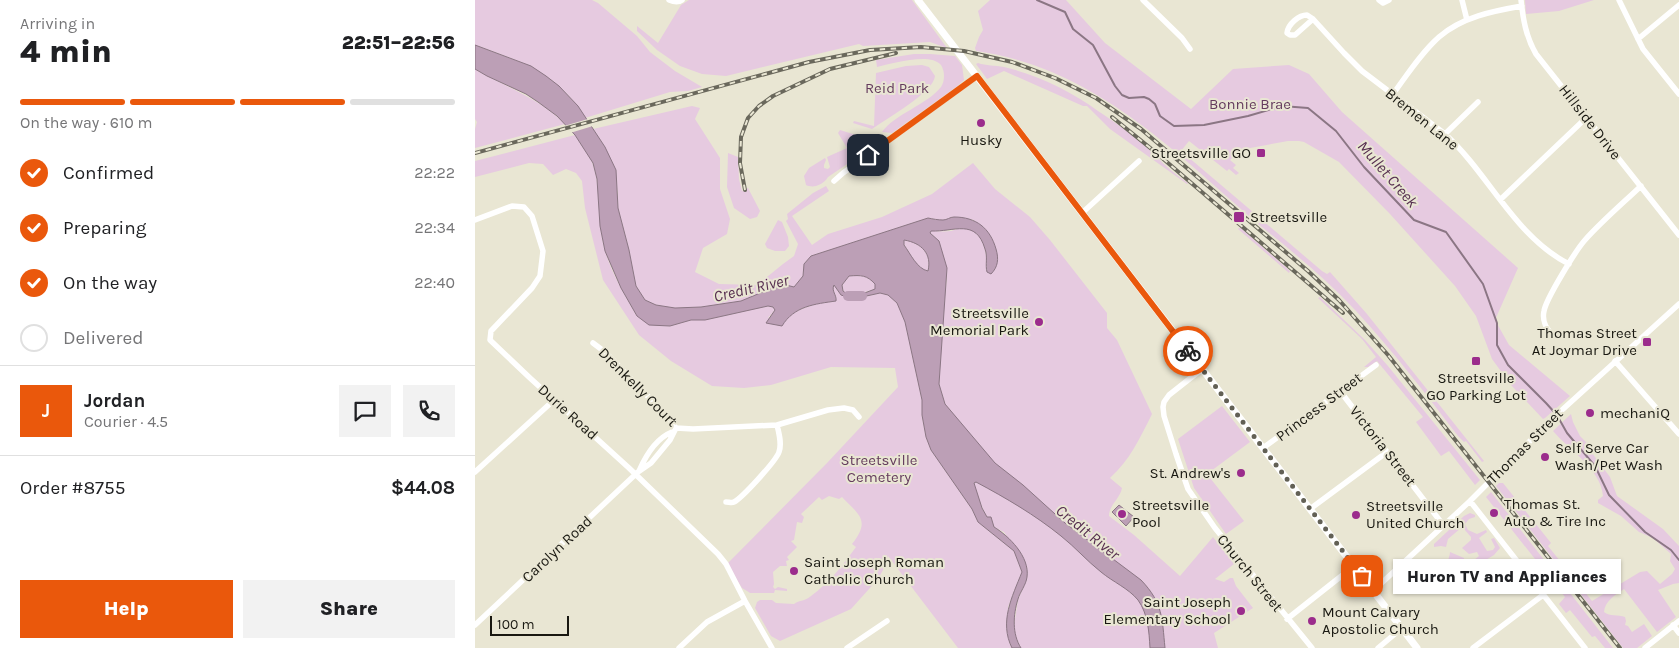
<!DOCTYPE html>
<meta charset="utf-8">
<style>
body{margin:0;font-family:Karla,sans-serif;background:#f2f2f2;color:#202124;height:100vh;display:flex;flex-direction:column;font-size:19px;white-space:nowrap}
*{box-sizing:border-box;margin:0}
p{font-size:16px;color:#757577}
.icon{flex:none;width:28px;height:28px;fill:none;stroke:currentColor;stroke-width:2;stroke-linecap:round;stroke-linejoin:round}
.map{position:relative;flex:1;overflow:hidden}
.details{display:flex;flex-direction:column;background:#fff;width:475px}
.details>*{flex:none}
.scale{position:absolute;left:15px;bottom:12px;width:79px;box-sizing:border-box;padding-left:5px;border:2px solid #191811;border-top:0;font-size:14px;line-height:18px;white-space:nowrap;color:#191811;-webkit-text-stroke:4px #e9e6d3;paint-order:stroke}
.pin{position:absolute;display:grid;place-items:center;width:42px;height:42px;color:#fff;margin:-21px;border-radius:10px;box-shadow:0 2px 8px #0006}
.courier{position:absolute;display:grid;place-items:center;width:50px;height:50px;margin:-25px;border:4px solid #ea580c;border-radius:50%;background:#fff;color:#222;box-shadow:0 1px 6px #0007}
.bubble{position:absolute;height:35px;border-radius:0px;background:#fff;box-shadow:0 1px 4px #0004;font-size:16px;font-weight:800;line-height:35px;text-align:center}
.summary em{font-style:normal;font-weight:800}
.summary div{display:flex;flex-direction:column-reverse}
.summary{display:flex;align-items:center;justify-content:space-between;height:85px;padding:0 20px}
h1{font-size:32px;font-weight:800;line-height:38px}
.bar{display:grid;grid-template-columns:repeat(4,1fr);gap:8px 5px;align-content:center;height:60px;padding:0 20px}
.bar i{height:6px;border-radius:4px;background:#e0e0e0}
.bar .on{background:#ea580c}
.bar p{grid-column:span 4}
.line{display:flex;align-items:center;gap:12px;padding:0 20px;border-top:1px solid #e0e0e0}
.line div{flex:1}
.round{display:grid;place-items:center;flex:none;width:52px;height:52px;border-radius:0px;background:#f2f2f2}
ol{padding:0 20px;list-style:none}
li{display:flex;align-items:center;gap:15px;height:55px}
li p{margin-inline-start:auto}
li .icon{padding:5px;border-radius:50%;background:#ea580c;color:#fff;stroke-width:4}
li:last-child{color:#757577}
li i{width:28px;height:28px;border:2px solid #e0e0e0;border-radius:50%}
.primary-button{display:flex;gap:10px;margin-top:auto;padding:10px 20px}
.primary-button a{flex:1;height:58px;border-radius:0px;background:#ea580c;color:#fff;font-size:20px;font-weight:800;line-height:58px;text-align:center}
.primary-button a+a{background:#f2f2f2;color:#202124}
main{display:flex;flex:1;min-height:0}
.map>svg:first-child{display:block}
</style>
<main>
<section class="details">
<div class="summary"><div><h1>4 min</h1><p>Arriving in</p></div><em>22:51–22:56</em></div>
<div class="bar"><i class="on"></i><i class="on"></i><i class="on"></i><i></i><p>On the way · 610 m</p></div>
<ol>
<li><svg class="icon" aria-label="check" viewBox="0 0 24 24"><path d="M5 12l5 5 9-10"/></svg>Confirmed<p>22:22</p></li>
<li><svg class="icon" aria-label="check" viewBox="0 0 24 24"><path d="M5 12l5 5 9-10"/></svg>Preparing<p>22:34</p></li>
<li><svg class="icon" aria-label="check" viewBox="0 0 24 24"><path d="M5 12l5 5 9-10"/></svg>On the way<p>22:40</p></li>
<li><i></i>Delivered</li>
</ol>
<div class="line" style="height:90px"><b class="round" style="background:#ea580c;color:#fff">J</b><div><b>Jordan</b><p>Courier · 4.5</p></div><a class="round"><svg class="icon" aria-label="chat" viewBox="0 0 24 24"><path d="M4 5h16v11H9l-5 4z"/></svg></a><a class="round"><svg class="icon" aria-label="phone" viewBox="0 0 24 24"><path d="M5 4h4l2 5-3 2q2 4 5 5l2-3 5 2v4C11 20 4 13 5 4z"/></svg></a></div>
<div class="line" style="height:65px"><div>Order #8755</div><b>$44.08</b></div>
<div class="primary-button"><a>Help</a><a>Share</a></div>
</section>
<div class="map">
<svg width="1204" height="648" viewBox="0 0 1204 648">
<rect width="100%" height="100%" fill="#e9e6d3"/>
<!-- green -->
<path fill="#e6cae0" d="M0,0H117L123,3L162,36L175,52L200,71L227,87L213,91L195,92L110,118C83,73 46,62 0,45Z
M214,0H437L472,48L455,42L388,46L384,44L251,76L227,74L205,66L182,50L162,31V26L183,43L206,5Z
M515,0H591L630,43L716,109L758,69L814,65L834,74L867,112L1043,268L1020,320L1034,345L1095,396L1070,418L1068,419L1036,385L1017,359L1001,316L980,286L915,214L864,162L829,142L824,141H813L759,151L761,154L755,160L761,165L758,168L764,173L761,175L754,169L752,171L714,141L706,151L785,218L781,222C697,149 617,67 501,51L500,48L504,37L508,30L503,11Z
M1050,0H1119L1084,11L1051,14Z
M439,54H455L480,56L487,65L489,80L481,87L417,133L407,132C420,114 453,104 466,87C470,81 470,71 466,65C455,52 416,64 402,67L401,60Z
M503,63C511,66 520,65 529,67C562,75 596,91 623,111C643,124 664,139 681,156C690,166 701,175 713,183L712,184L635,129L612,106H608L529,71L512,79L501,64Z
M447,65L454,67L460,76C459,92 411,119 397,129L378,123L379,121L399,126L401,73L431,66Z
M0,69C32,88 63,97 90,124L0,148V129L2,122L0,119Z
M217,106L225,108L220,119L245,158V189L255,219L252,234L228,248L220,272L244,284L282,285L308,264L319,256L323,244L311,221L313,219L312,214L338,193L351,186L354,191L317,216L337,245L353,234L407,217L457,194L498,163L520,189L555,217L575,240L632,313V328L642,340L677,414C665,438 655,460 635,478L647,488C645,499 634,505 634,516L659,535L705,576L738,537L759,564L740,579L749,582L755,578H758L761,586L778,608L739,633L743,648H546L538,632L543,600L552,578V567L529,532L519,527L516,517H512C506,506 502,495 498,483L501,482L482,419L470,404L464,384L468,312L472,277L464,241L455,233L456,231C463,231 469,232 476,231C481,230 486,227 491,228C509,232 513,254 511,270H520L499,220L477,217L470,221L453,218L336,256L329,264L328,276L319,287L307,284L266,301L226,307L200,308L181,305L170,300L161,286L154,250L143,208V192L130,147L118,129Z
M365,130L397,140L402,144L353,177C349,184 339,189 331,185L329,176L334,168L350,158L351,160L349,165V168L353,169L355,167L352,157L372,148L363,133Z
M100,135C106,144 115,154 118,165C127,190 122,222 130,250C136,273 150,295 162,316L195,326L216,320H230L293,306L298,307L300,310L293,318L313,316L324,310L343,303L361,301C362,295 356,291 359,285L366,295L369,293L367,285L374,276C386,275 392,275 400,284V289L390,292L389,297L405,293L413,295L422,303L430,321L447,400V416L451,437L456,450L497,509L503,522L539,551L547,572L533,607L534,642L537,648H483L413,556V561L403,579L376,609L305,641L296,636L280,608L282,602L285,600H297L301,603L319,604C324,600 331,601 336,596C355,582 367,566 381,547L377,544C396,520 384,515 367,497L364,499L354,496L347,500L344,497L326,514L329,517L327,523L322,522L319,540L316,541L322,547L312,557L314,560L311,561L312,566H305L298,572L299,584L298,587L300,589L303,587L312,589V591L300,590L299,593H275L272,591L267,588L252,564L352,463L423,387L420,368L356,367L296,385L269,388L237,386L196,361L164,335L128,280L110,208L107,181L101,173L91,169L78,175L68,164L54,163L0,177V161Z
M253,153L263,157L264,179L267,191L273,188L285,211L282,217L275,219L259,208L252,187Z
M303,220L307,222L313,237L314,246L310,251H300L292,248L290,244Z
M787,220L847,271L852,274L855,272L892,314L1009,461L1007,462L991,441L989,442L983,436C950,393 917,350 881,311C851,279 817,251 783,224Z
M764,228H766L815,271L814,273L763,229Z
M429,240C447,243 457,254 453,272C443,270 434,253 429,244Z
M845,297L890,340L913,366L1005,480L1000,485L974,451L966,456L941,422L948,417L902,361L893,367H889L901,357L887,339L843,298Z
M747,406L775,442L732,474L769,521L751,534L719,488L703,439Z
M1096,414L1098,422L1105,436L1111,442L1117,453L1135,477L1142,496L1188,529L1204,546V583L1198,584L1183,590L1201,617L1182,632L1149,589C1140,595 1130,601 1129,612C1135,617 1143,614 1150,617L1151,621L1150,625L1153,626L1157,632L1169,624L1177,636L1162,648H1148L1021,486L1024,483H1028L1076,543L1073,546L1117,601L1165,572L1172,571L1185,584L1197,574L1200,569L1195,561L1196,554L1178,538L1164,532L1146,516L1123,503V500L1128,496C1126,469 1094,450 1078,431Z
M1016,492L1138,648H1130L1120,636L1117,637L1095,610L1091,613L1084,604L1090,597L1011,497Z
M995,513L1000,515V517L994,519L990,524L993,530L1002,534L1011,530L1012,532L1004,538L1012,551L1018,550L1020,547L1016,539L1019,538L1025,548L1019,555L996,569L995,572L997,580L991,584C988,583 973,568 973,565C972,561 975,556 975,552L989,558V568L1004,556L1002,552L994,554L987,548L996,540V537L989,529L986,528L973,539L971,547L966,546L959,547V544L989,516Z"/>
<!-- water -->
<path fill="#bc9fb6" stroke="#8b7684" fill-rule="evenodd" d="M0,45L56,66L71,76L84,86L103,106L130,147L141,170L143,208L154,250L161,286L170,300L181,305L200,308L226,307L266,301L307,284L319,287L328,276L329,264L336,256L453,218C458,219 463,220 468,220C472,220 475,217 479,217C501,217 515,228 521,249C524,259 523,267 516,274L512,272C510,265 513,257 510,249C501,218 479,232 456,231L455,233L464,241L472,268L464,384L470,404L520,463L548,485L590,523L666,580C688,603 687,618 690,648H675C674,631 673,614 663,600C653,588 638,582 626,572C612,561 600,547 586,536C560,515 531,498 501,482L499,483L507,508L512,517H516L519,527C534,536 555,557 552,577C551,585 545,592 543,599C538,615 537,634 546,648H537C524,622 537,597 547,572L539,551L503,522L497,509L456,450L451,437L447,415V400L430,322L422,303L413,295L405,293L387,297V294L400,289V284C392,275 386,275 374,276L367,285L368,291L373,295L372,297L366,295L359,285C356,291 362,295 361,301C340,304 319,306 307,326L291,323L300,310L298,307L293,306L230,320H216L195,326L174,325L162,316L146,288L130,251L125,226L122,179L118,163L100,135L82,116L63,102L51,94L12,76L0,69ZM429,240C447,243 457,254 453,271C442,269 435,253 429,245Z
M644,505L659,517L651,526L637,512Z"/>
<!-- pier -->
<path fill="#e9e6d3" d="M113,119L118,126L95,133L89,126Z"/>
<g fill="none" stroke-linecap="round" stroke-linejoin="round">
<!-- stream -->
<path stroke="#8b7684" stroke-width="2" d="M562,0L590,12L598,29L618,45L640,86L647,95L654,98L669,97L674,99L680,104L685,116L699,126L729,125L773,116L807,106L833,108L861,131L889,167L939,220L971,232L1008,284L1022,323V345L1033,365L1071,403L1080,413
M1083,417L1092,433L1120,466L1134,495L1170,532L1196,550L1204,560"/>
<!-- river -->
<path stroke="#bc9fb6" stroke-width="10" d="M373,296H387"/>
<!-- minor -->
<path stroke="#fff" stroke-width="5.5" d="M194,0C199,2 203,3 207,0
M668,0L707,38L715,49
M904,0L908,3L914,0
M987,0L992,20
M1046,0C1048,19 1051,37 1061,54L1204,235
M1144,0L1168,49L1204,94
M838,19L820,35H815L812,33C813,24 824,15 832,15L838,19L869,53L887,71L970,134C1014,174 1040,237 1094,264
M1163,39L1204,5
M918,94C932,75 946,53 964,37C987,17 1018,11 1047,6
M970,134L1003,102
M359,181L368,173L502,76
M1026,199L1112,117
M607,213L664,161
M0,220L37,206L49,207L57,216L68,251L65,276L57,288L16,331L15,340L55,378L154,468L243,554L251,564L270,601L297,648
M1078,335C1071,329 1067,320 1069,311C1071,299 1101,250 1110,240C1127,221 1147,204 1166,186
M118,343L130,352L192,416L201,428L218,429L302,425L353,410L369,408L378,410L384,417
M1140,361L1204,434
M727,369L694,395L689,402L688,407L689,416L701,454L713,489L740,528L837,648
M865,391L969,526
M788,448L901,365
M164,471C171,455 182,438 197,432
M0,472L79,400
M995,501L1110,648
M251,502C254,502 257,503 259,502C267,498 301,461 304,452C307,444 304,433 302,425
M835,509L912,452
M898,591L995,501L1076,420L1204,304
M812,619L879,566
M0,625L163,472L176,463L195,440L201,428
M1198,625L1204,633
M204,648L232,622L270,601
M372,648L412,621
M903,648L927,628
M998,648L1068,595
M1170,648L1204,621"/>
<!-- major -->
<path stroke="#fff" stroke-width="7" d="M443,0L942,648"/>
<!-- rail casing -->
<g stroke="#6a685c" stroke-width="4">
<path id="rail" d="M637,117L679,151L868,313
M0,153L334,62L395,50L446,47L489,51L537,62L580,78L621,98L666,129L833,271L864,300L913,355L1145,648
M270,190L265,163L266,137L273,118L284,106L298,96L355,69L421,53"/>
</g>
<!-- rail -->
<use href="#rail" stroke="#e9e6d3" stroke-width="2" stroke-dasharray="5.5" stroke-linecap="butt"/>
</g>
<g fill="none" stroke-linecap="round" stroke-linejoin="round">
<!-- done -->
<path stroke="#626055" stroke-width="5" stroke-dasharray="0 9" d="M713,351L887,576"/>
<!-- route -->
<path stroke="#ea580c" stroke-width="6" d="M393,155L502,76L713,351"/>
</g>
<!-- markers -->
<g fill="#9b2c8c" stroke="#e9e6d3" stroke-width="2">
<circle cx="506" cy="123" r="5"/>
<rect x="781" y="148" width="10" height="10" rx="2.5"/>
<rect x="758" y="211" width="12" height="12" rx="2.5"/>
<circle cx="564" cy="322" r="5"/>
<rect x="1167" y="337" width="10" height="10" rx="2.5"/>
<rect x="996" y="356" width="10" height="10" rx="2.5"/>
<circle cx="1115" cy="413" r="5"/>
<circle cx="1070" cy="457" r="5"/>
<circle cx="766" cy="473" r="5"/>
<circle cx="1019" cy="513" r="5"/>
<circle cx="647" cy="514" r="5"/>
<circle cx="881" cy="515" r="5"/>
<circle cx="319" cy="571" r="5"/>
<circle cx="766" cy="611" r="5"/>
<circle cx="837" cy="621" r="5"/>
</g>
<g text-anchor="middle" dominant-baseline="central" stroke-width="4" stroke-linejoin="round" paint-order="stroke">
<!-- park labels -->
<g font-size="15" fill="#653c5e" stroke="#e9e6d3">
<text x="422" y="88">Reid Park</text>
<text x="775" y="104">Bonnie Brae</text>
<text x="404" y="460">Streetsville<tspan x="404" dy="17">Cemetery</tspan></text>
</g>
<!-- street labels -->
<g font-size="15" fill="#191811" stroke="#e9e6d3">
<text transform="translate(947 119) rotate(39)">Bremen Lane</text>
<text transform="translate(1115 122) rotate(52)">Hillside Drive</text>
<text transform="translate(163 387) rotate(45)">Drenkelly Court</text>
<text transform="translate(844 407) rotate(-37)">Princess Street</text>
<text transform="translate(93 412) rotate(42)">Durie Road</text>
<text transform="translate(908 446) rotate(52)">Victoria Street</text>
<text transform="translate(1050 446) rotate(-45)">Thomas Street</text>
<text transform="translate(82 549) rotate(-43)">Carolyn Road</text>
<text transform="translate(775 573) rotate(51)">Church Street</text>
</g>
<!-- poi labels -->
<g font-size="15" fill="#191811" stroke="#e9e6d3" text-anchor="start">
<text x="506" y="140" text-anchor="middle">Husky</text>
<text x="776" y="153" text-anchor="end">Streetsville GO</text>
<text x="775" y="217">Streetsville</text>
<text x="554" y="313" text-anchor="end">Streetsville<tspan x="554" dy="17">Memorial Park</tspan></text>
<text x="1162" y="333" text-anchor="end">Thomas Street<tspan x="1162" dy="17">At Joymar Drive</tspan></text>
<text x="1001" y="378" text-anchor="middle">Streetsville<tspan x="1001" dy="17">GO Parking Lot</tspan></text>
<text x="1125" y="413">mechaniQ</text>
<text x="1080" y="448">Self Serve Car<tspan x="1080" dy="17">Wash/Pet Wash</tspan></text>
<text x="756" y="473" text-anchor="end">St. Andrew's</text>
<text x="1029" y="504">Thomas St.<tspan x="1029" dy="17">Auto &amp; Tire Inc</tspan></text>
<text x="657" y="505">Streetsville<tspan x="657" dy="17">Pool</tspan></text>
<text x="891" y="506">Streetsville<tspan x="891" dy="17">United Church</tspan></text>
<text x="329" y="562">Saint Joseph Roman<tspan x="329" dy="17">Catholic Church</tspan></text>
<text x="756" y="602" text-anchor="end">Saint Joseph<tspan x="756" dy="17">Elementary School</tspan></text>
<text x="847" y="612">Mount Calvary<tspan x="847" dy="17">Apostolic Church</tspan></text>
</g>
<!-- water labels -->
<g font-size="16" font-style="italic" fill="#572f50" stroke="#e9e6d3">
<text transform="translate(913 174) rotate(49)">Mullet Creek</text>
<text transform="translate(276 288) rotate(-13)">Credit River</text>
<text transform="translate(613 532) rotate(39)">Credit River</text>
</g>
</g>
</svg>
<div class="scale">100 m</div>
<div class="pin" style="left:887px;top:576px;background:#ea580c"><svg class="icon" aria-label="bag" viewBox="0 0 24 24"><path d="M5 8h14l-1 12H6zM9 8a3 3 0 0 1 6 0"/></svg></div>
<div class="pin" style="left:393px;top:155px;background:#1f2937"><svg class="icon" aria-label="home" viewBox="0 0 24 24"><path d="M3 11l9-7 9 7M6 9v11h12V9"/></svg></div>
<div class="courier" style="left:713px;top:351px"><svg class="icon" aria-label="bike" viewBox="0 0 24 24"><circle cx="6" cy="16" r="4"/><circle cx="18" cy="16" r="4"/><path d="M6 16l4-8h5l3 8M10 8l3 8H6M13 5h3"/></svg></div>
<div class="bubble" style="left:918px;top:559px;width:228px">Huron TV and Appliances</div>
</div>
</main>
